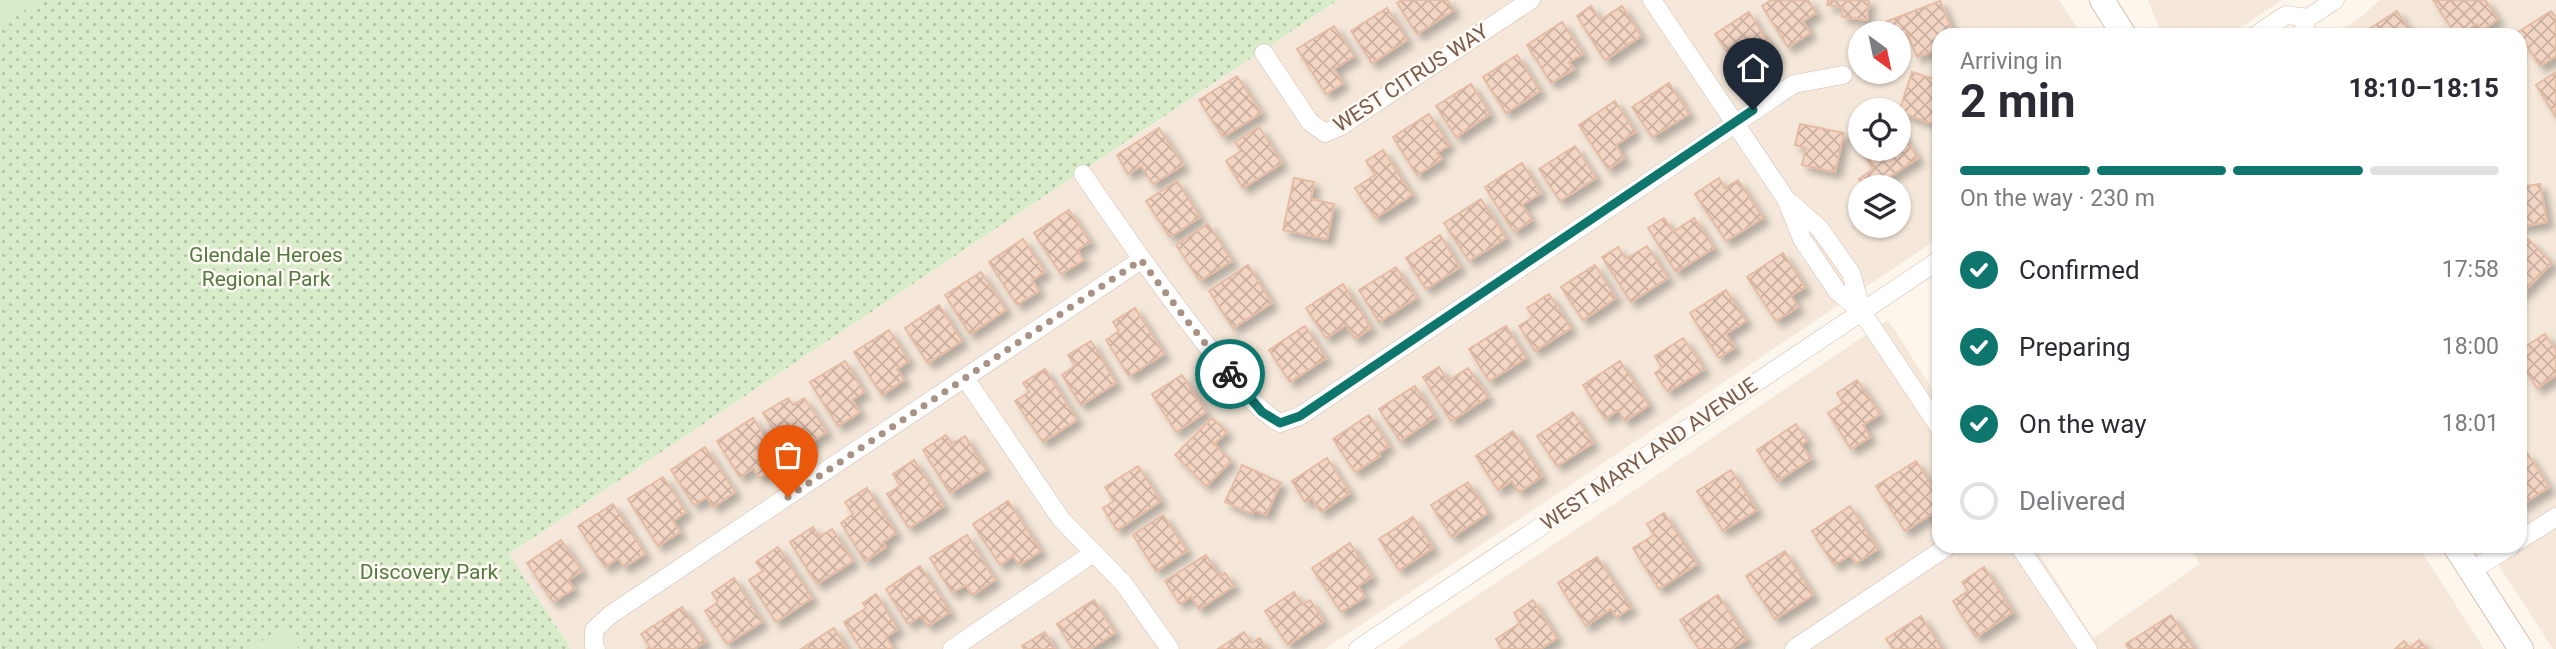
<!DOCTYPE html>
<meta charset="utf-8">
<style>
body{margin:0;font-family:Roboto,sans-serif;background:#f7f7f7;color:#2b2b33;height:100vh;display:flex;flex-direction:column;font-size:26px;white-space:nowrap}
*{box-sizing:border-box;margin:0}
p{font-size:23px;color:#7c7c81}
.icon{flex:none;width:38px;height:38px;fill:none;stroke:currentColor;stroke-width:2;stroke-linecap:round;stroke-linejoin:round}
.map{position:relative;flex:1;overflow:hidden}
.side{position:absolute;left:1932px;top:28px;width:595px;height:525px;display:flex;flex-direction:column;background:#fff;border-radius:21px;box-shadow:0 2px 5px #0004}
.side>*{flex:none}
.needle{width:46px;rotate:147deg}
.buttons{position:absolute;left:1848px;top:21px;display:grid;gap:14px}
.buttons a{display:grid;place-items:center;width:63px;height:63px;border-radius:50%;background:#fff;box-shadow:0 2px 5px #0004;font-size:35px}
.pin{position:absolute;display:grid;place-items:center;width:60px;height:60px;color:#fff;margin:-72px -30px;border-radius:50% 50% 50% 0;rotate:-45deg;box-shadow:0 0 7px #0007}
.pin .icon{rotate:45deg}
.courier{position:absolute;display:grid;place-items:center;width:70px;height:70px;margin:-35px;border:5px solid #0f766e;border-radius:50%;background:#fff;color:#222;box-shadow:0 2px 9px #0007}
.summary em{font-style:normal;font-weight:700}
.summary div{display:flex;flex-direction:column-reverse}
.summary{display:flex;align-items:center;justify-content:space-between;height:119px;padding:0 28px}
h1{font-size:46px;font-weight:700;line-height:52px}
.bar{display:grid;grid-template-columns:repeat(4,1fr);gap:10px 7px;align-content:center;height:84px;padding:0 28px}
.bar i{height:9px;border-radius:5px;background:#e1e1e2}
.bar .selected{background:#0f766e}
.bar p{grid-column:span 4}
ol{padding:0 28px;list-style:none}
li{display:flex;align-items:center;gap:21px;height:77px}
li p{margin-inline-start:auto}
li .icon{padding:7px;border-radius:50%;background:#0f766e;color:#fff;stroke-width:4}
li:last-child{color:#7c7c81}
li i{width:38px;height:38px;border:4px solid #e1e1e2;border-radius:50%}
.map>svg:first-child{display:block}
</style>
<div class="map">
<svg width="2556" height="649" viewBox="0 0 2556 649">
<defs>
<pattern id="grass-dots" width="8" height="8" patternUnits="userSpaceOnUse" patternTransform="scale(1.75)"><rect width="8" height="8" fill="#d8ecc9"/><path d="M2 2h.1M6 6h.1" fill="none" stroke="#b4c2a5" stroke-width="1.8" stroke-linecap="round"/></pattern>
<pattern id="building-cross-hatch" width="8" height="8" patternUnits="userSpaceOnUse" patternTransform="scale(1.75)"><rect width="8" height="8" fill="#f3d5c3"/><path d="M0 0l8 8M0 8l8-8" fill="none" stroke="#cab0a1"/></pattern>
<filter id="shadow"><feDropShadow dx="6" dy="6" stdDeviation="3.5" flood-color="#0004"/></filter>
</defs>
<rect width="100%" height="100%" fill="#fdf6ec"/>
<!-- residential -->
<path fill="#f5e8da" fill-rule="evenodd" d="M1338,0H2059L2082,35H1939V238L1325,649H571L509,554ZM1860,33H1899V72H1860ZM1860,110H1899V149H1860ZM1860,187H1899V226H1860Z
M2148,0H2282L2229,35H2162Z
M2380,0H2556V649H2553L2486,546H2520V35H2333L2361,17Z
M1888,320L1939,399V546H2034L2093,638L2200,564L2189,546H2418L2484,649H1397Z"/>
<!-- grass -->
<path fill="url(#grass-dots)" d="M0,0H1338L509,554L571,649H0Z"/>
<!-- garden -->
<path fill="#d8ecc9" d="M0,0H40L1,26Z
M283,626L299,649H250Z"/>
<!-- building -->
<path fill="url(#building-cross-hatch)" stroke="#e6bba3" stroke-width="2" filter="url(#shadow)" d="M1401,0H1447L1454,10L1417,34L1397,3Z
M1771,0H1808L1816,13L1803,21L1810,33L1788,47L1762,6Z
M1828,0H1869L1867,20L1842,17L1843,7L1827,5Z
M2433,0H2485L2498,19L2481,31L2477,24L2460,35H2456Z
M1940,1L1954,35H1939V49L1917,57L1907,33L1899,37V33H1890L1885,22Z
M1591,6L1600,20L1622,6L1641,36L1605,60L1577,16Z
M1387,8L1407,40L1372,63L1351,31Z
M2397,11L2412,35H2364L2363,33Z
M2551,11L2556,18V56L2540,66L2518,32Z
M1749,12L1777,56L1756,70L1750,61L1738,68L1715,34Z
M1562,22L1583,54L1569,62L1574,69L1551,83L1527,45Z
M1334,26L1354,56L1334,69L1343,83L1326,94L1297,49Z
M1517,55L1540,91L1506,113L1483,77Z
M1912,72L1939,81V126L1899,112Z
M2556,72V117L2536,85Z
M1237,76L1261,113L1223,137L1199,100Z
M1669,83L1689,114L1652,137L1632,107Z
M1471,84L1490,114L1456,137L1436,106Z
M1615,101L1635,132L1616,145L1624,158L1608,169L1579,125Z
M1429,114L1449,145L1437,153L1442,159L1417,175L1393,137Z
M1800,124L1844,133L1835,172L1802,165L1806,148L1795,145Z
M1259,127L1282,163L1243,188L1226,161L1241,151L1235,142Z
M1159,128L1183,165L1153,184L1141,166L1128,174L1117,155Z
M1899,129L1918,158L1874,187H1864L1859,179L1873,169L1853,138L1860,133V149H1899Z
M1575,146L1596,178L1560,201L1539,169Z
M1383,150L1412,195L1375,218L1355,188L1375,175L1366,161Z
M1522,163L1541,193L1522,205L1532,220L1514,232L1485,187Z
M1294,178L1314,182L1311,199L1334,204L1327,239L1283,230Z
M1719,178L1725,188L1738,180L1763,218L1726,241L1695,194Z
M1177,181L1200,217L1170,237L1146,201Z
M2540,184L2547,222L2520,227V187Z
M1481,199L1506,238L1469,261L1444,223Z
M1069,210L1090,242L1077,250L1084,260L1061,274L1034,233Z
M1664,218L1673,232L1694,218L1714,248L1676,272L1648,228Z
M1208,224L1232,261L1200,281L1176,245Z
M1440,235L1460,267L1426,289L1406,258Z
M1023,239L1045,272L1032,280L1039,291L1017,305L989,262Z
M2528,239L2552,263L2520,295V247Z
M1647,246L1668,278L1631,302L1602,257L1618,247L1626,259Z
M1783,253L1805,287L1791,296L1798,307L1776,321L1747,277Z
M1248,265L1272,303L1233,328L1209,291Z
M1595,265L1616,298L1583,320L1561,287Z
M1396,267L1416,298L1379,322L1359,290Z
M981,272L1006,310L970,334L945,295Z
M1343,284L1371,328L1355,339L1346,325L1326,338L1306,308Z
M1726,290L1746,321L1726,334L1735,347L1719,358L1690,313Z
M1549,294L1571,328L1535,351L1519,326L1533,317L1527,308Z
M939,305L962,341L928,363L905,328Z
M1135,308L1164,354L1129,376L1106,340L1119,331L1113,322Z
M1305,326L1326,358L1290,382L1269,350Z
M1506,326L1526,358L1489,381L1469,349Z
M889,330L909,361L897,369L904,380L882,395L854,352Z
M2545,334L2556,351V375L2537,388L2520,361V350Z
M1683,338L1704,369L1668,392L1655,373L1662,368L1655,356Z
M1091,341L1116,383L1081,405L1062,375L1075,366L1068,355Z
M845,361L864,392L852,400L860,412L838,426L810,382Z
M1620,361L1649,405L1625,421L1618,410L1605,419L1583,385Z
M1439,367L1448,381L1468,368L1488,397L1451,421L1423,377Z
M1045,369L1077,420L1043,442L1015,401L1029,392L1023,383Z
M1182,375L1206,412L1176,432L1152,394Z
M1857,380L1880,414L1863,425L1870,437L1851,449L1828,413L1843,403L1837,393Z
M1415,386L1435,417L1400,441L1379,409Z
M788,398L793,405L804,398L827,432L803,447L797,437L784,445L763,413Z
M1573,412L1593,443L1557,466L1537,436Z
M1369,415L1389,446L1379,453L1380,456L1355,472L1333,439Z
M753,418L782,463L759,478L753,468L740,477L717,441Z
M1212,418L1227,432L1214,444L1231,461L1206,486L1175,455Z
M1796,424L1807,441L1801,445L1811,459L1777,481L1757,450Z
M1513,431L1542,476L1519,492L1512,481L1498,490L1476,456Z
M946,435L952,444L965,436L986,470L950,493L923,450Z
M705,447L735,492L713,507L707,497L694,505L671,470Z
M2527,453L2549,487L2520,506V458Z
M1327,458L1350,493L1321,512L1312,498L1305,502L1292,481Z
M914,460L944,506L909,528L887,494L900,486L893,474Z
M1916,461L1939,497V509L1905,531L1876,486Z
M1242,465L1281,483L1266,515L1255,510L1252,514L1225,502Z
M1138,466L1161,501L1117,530L1103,508L1114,501L1105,487Z
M1731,470L1757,510L1723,531L1697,491Z
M663,477L686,512L673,521L680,532L658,546L628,499Z
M1468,482L1488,513L1452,537L1431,505Z
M867,488L896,533L883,542L886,547L865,561L841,523L853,514L845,502Z
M1008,501L1041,551L1019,565L1013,556L1000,565L973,524Z
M613,504L645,554L624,567L618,558L605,567L578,526Z
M1850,506L1878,549L1856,563L1850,555L1834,565L1812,531Z
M1664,513L1697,564L1659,589L1633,548L1654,535L1647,524Z
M1163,515L1187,551L1156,571L1133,535Z
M1413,517L1433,548L1399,570L1379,539Z
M813,527L819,537L832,529L853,561L817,584L790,542Z
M967,535L995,580L972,595L966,585L952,593L930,558Z
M561,540L582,571L568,580L574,589L553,602L527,563Z
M1350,543L1372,577L1358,586L1365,597L1341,612L1312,568Z
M778,547L812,598L776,622L749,580L763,571L756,562Z
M1785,551L1813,595L1775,619L1746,576Z
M1206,555L1220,577L1225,573L1234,586L1199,609L1191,596L1180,604L1165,581Z
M1597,557L1631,608L1616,617L1611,609L1586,626L1558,583Z
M920,566L950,612L928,626L921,616L908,624L886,589Z
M1984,567L2013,612L1976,637L1953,601L1968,591L1962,582Z
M734,578L762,622L727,644L705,611L718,602L712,593Z
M1294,592L1302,605L1310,600L1324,621L1288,645L1265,611Z
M876,594L898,629L886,637L893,648L891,649H861L844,622L866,608L863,603Z
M1718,595L1747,639L1731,649H1699L1680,620Z
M1094,600L1115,633L1090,649H1073L1057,624Z
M1533,600L1557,638L1540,649H1502L1496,639L1520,623L1514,613Z
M682,607L705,642L694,649H647L650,647L641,634Z
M2171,615L2194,649H2129L2126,644Z
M1921,616L1942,649H1893L1886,639Z
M834,628L847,649H801Z
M1045,632L1055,649H1024L1022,646Z
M1244,632L1252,643L1260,638L1267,649H1218Z
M2419,640L2427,649H2395L2404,641L2410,648Z"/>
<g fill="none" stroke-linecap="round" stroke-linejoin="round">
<!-- street casing -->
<g stroke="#d1beb0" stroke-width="19">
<path id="street" d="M1652,0L1786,199L1802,239L1837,291L1862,312L1939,427
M2256,35L2286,15L2308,18
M2301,35L2308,18L2335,0
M1264,53L1310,122L1325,133L1341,126L1531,0
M1083,174C1127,239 1171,302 1220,362C1240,385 1254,408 1280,423L1300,416L1794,84L1843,75
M1791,203L1820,229L1851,273L1862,312
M965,378L1061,519L1124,584L1170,649
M2520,540L2556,517
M2019,546L2088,649
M2471,571L2511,546
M596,649L594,646V630L610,615L1141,260
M952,649L1092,554
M1358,649L1939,260
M1794,649L1948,546"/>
</g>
<!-- secondary casing -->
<g stroke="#d6c0b0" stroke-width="26">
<path id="secondary" d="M2102,0L2124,35
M2455,546L2521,649"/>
</g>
<!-- street -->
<use href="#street" stroke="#fff" stroke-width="18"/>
<!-- secondary -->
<use href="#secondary" stroke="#fff" stroke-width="24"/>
</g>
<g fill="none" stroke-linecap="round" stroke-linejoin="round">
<!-- done -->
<path stroke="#a89285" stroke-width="7" stroke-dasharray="0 12.6" d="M788,497L1141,260L1184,317L1230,374"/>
<!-- route -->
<path stroke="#0f766e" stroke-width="9" d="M1230,374L1262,412L1280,423L1300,416L1753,110"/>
</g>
<g text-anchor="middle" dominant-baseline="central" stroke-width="5" stroke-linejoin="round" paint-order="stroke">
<!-- street labels -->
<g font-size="21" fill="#7a5c4d" stroke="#fffaf3">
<text transform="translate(1411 78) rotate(-33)">WEST CITRUS WAY</text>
<text transform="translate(1649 454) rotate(-34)">WEST MARYLAND AVENUE</text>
</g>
<!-- park labels -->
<g font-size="21" fill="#537a41" stroke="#fffaf3">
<text x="266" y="255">Glendale Heroes<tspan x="266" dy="24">Regional Park</tspan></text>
<text x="429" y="572">Discovery Park</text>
</g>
</g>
</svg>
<div class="buttons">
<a><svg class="needle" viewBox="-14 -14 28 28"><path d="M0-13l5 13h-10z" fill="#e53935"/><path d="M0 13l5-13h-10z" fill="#7c7c81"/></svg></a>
<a><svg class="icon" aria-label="locate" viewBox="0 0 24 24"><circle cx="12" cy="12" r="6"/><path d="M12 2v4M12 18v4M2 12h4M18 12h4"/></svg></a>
<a><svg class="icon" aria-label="layers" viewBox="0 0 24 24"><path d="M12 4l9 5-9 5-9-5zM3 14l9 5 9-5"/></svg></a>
</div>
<div class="pin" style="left:788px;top:497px;background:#ea580c"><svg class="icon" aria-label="bag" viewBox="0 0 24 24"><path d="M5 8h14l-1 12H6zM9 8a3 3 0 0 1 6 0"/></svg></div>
<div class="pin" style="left:1753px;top:110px;background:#1f2937"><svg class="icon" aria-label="home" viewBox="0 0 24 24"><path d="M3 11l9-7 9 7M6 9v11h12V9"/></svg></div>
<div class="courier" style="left:1230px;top:374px"><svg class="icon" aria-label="bike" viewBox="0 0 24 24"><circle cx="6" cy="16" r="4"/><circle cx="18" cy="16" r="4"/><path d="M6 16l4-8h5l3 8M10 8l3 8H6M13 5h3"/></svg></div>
<section class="side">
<div class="summary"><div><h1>2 min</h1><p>Arriving in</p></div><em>18:10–18:15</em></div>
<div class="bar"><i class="selected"></i><i class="selected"></i><i class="selected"></i><i></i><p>On the way · 230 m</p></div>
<ol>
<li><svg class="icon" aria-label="check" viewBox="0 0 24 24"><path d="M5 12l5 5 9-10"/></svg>Confirmed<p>17:58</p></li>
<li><svg class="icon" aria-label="check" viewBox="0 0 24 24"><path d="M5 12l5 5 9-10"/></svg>Preparing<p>18:00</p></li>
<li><svg class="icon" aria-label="check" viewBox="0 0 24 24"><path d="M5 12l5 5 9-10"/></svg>On the way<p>18:01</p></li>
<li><i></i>Delivered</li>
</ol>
</section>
</div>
